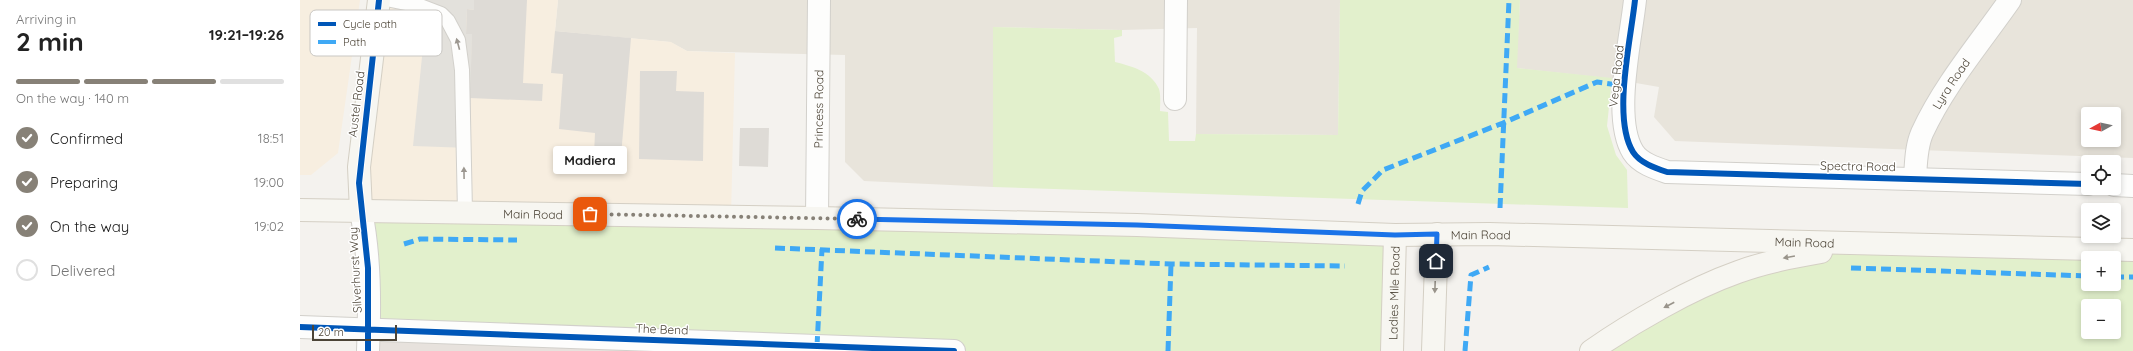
<!DOCTYPE html>
<meta charset="utf-8">
<style>
body{margin:0;font-family:Quicksand,sans-serif;background:#f6f6f6;color:#222;height:100vh;display:flex;flex-direction:column;font-size:15px;white-space:nowrap}
*{box-sizing:border-box;margin:0}
p{font-size:13px;color:#767676}
.icon{flex:none;width:22px;height:22px;fill:none;stroke:currentColor;stroke-width:2;stroke-linecap:round;stroke-linejoin:round}
.map{position:relative;flex:1;overflow:hidden}
.sheet{display:flex;flex-direction:column;background:#fff;width:300px}
.sheet>*{flex:none}
.needle{width:26px;rotate:262deg}
.buttons{position:absolute;left:1781px;top:107px;display:grid;gap:8px}
.buttons a{display:grid;place-items:center;width:40px;height:40px;border-radius:4px;background:#fff;box-shadow:0 2px 6px #0003;font-size:20px}
.scale{position:absolute;left:12px;bottom:10px;width:85px;box-sizing:border-box;padding-left:4px;border:2px solid #4c4437;border-top:0;font-size:11px;line-height:14px;white-space:nowrap;color:#4c4437;-webkit-text-stroke:3px #fff;paint-order:stroke}
.pin{position:absolute;display:grid;place-items:center;width:34px;height:34px;color:#fff;margin:-17px;border-radius:8px;box-shadow:0 2px 6px #0006}
.courier{position:absolute;display:grid;place-items:center;width:40px;height:40px;margin:-20px;border:3px solid #1a73e8;border-radius:50%;background:#fff;color:#222;box-shadow:0 1px 5px #0007}
.bubble{position:absolute;height:28px;border-radius:4px;background:#fff;box-shadow:0 2px 6px #0003;font-size:13px;font-weight:700;line-height:28px;text-align:center}
.overview em{font-style:normal;font-weight:700}
.overview div{display:flex;flex-direction:column-reverse}
.overview{display:flex;align-items:center;justify-content:space-between;height:68px;padding:0 16px}
h1{font-size:26px;font-weight:700;line-height:30px}
.bar{display:grid;grid-template-columns:repeat(4,1fr);gap:6px 4px;align-content:center;height:48px;padding:0 16px}
.bar i{height:5px;border-radius:3px;background:#e0e0e0}
.bar .on{background:#878177}
.bar p{grid-column:span 4}
ol{padding:0 16px;list-style:none}
li{display:flex;align-items:center;gap:12px;height:44px}
li p{margin-inline-start:auto}
li .icon{padding:4px;border-radius:50%;background:#878177;color:#fff;stroke-width:4}
li:last-child{color:#767676}
li i{width:22px;height:22px;border:2px solid #e0e0e0;border-radius:50%}
main{display:flex;flex:1;min-height:0}
.map>svg:first-child{display:block}
</style>
<main>
<section class="sheet">
<div class="overview"><div><h1>2 min</h1><p>Arriving in</p></div><em>19:21–19:26</em></div>
<div class="bar"><i class="on"></i><i class="on"></i><i class="on"></i><i></i><p>On the way · 140 m</p></div>
<ol>
<li><svg class="icon" aria-label="check" viewBox="0 0 24 24"><path d="M5 12l5 5 9-10"/></svg>Confirmed<p>18:51</p></li>
<li><svg class="icon" aria-label="check" viewBox="0 0 24 24"><path d="M5 12l5 5 9-10"/></svg>Preparing<p>19:00</p></li>
<li><svg class="icon" aria-label="check" viewBox="0 0 24 24"><path d="M5 12l5 5 9-10"/></svg>On the way<p>19:02</p></li>
<li><i></i>Delivered</li>
</ol>
</section>
<div class="map">
<svg width="1833" height="351" viewBox="0 0 1833 351">
<rect width="100%" height="100%" fill="#f4f2ee"/>
<!-- residential -->
<path fill="#e8e4db" fill-rule="evenodd" d="M258,0H1040L1038,135L896,134L897,28L822,30L694,27L693,187L564,181L545,162V55L387,51L370,42L255,31Z
M1220,0H1833V158L1375,141L1354,117L1359,87L1307,78L1216,68ZM1788,114H1814V140H1788Z"/>
<!-- commercial -->
<path fill="#f7eee0" d="M0,0H60L38,153L11,175H0Z
M79,0H258L255,31L371,42L387,51L435,53L431,216L61,211Z"/>
<!-- industrial -->
<path fill="#e7e2dd" d="M68,330L413,351H68Z"/>
<!-- green -->
<path fill="#e2f0cc" fill-rule="evenodd" d="M1040,0H1220L1217,68L1312,78L1307,126L1316,155L1327,170L1328,208L693,187V27L822,30V36L814,38L815,62C831,66 851,71 859,89C861,95 860,105 860,111L868,112L869,141H895L896,134L1038,135Z
M61,211L1095,235L1092,351H654L68,330Z
M1529,250H1833V351H1291L1362,308ZM1788,258H1814V284H1788ZM1788,306H1814V332H1788Z"/>
<!-- parking -->
<path fill="#e3e1dc" d="M105,0H174V10L167,9L166,33L172,34L170,148L113,146L123,47L100,45Z"/>
<!-- building -->
<path fill="#dedbd6" d="M174,0H227L223,83L243,84L242,101L170,98L172,34H166L167,9L174,10Z
M255,31L331,38L321,156L294,154L295,133L259,129L263,74L251,73Z
M340,71H377L376,91L404,92L403,161L339,159Z
M440,128H469L468,167L439,166Z"/>
<g fill="none" stroke-linecap="round" stroke-linejoin="round">
<!-- lane casing -->
<g stroke="#d2d0cb" stroke-width="16">
<path id="lane" d="M91,0L120,6L141,14L148,21L158,40L162,70L165,212"/>
</g>
<!-- street casing -->
<g stroke="#d2d0cb" stroke-width="24">
<g id="street">
<path d="M1335,0C1331,39 1312,118 1333,152C1340,163 1355,168 1367,172L1788,184"/>
<path d="M875,99L876,0"/>
<path id="s1" d="M1615,178C1616,163 1616,147 1622,133C1644,85 1680,43 1710,0"/>
<path d="M1814,185L1833,186"/>
<path d="M61,211C70,257 70,304 68,351"/>
<path id="s2" d="M517,218L519,0"/>
<path d="M0,327L654,351"/>
</g>
</g>
<!-- secondary casing -->
<g stroke="#d4cfc4" stroke-width="24">
<g id="secondary">
<path id="s3" d="M0,210L517,218L837,225L1095,235L1189,234L1833,250"/>
<path d="M61,211L59,167L79,0"/>
<path id="s4" d="M1092,351L1095,235"/>
<path d="M1133,351L1137,234"/>
<path d="M1291,351C1333,322 1390,289 1438,272C1465,262 1493,257 1521,252"/>
</g>
</g>
<!-- lane -->
<use href="#lane" stroke="#fdfdfc" stroke-width="14"/>
<!-- street -->
<use href="#street" stroke="#fdfdfc" stroke-width="22"/>
<!-- secondary -->
<use href="#secondary" stroke="#f7f6f1" stroke-width="22"/>
<!-- quiet -->
<path stroke="#3fa9f5" stroke-width="5" stroke-dasharray="10 5" stroke-linecap="butt" d="M1058,204L1062,191L1083,170L1203,123L1297,82L1325,86
M1200,208L1209,0
M104,244L120,239L217,240
M475,248L871,264L1045,266
M1551,268L1788,276
M1814,277H1833
M517,346L522,249
M868,351L871,264
M1165,351L1171,275L1189,267"/>
<!-- cycleway casing -->
<g stroke="#fff" stroke-width="8">
<path id="cycleway" d="M1335,0C1331,39 1312,118 1333,152C1340,163 1355,168 1367,172L1788,184
M0,327L654,351
M68,351V268L59,183L79,0"/>
</g>
<!-- cycleway -->
<use href="#cycleway" stroke="#0057b8" stroke-width="6"/>
</g>
<!-- one-way arrows -->
<defs><path id="oneway-solid" d="M-6-.8H1V-3.2L6.5 0L1 3.2V.8H-6Z"/></defs>
<g fill="#9c9790">
<use href="#oneway-solid" transform="translate(158 44) rotate(-105)"/>
<use href="#oneway-solid" transform="translate(164 173) rotate(-91)"/>
</g>
<g fill="#99948b">
<use href="#oneway-solid" transform="translate(1489 257) rotate(170)"/>
<use href="#oneway-solid" transform="translate(1135 287) rotate(92)"/>
<use href="#oneway-solid" transform="translate(1369 305) rotate(152)"/>
</g>
<g fill="none" stroke-linecap="round" stroke-linejoin="round">
<!-- done -->
<path stroke="#878177" stroke-width="4" stroke-dasharray="0 7.2" d="M290,214L557,219"/>
<!-- route -->
<path stroke="#1a73e8" stroke-width="5" d="M557,219L837,225L1095,235L1137,234L1136,261"/>
</g>
<g text-anchor="middle" dominant-baseline="central" stroke-width="3" stroke-linejoin="round" paint-order="stroke">
<!-- street labels -->
<g font-size="12" fill="#4c4437" stroke="#fff">
<text transform="translate(1316 76) rotate(-84)">Vega Road</text>
<text stroke="none"><textPath href="#s1" startOffset="103">Lyra Road</textPath></text>
<text transform="translate(56 104) rotate(-83)">Austel Road</text>
<text stroke="none"><textPath href="#s2" startOffset="109">Princess Road</textPath></text>
<text transform="translate(1558 166) rotate(1)">Spectra Road</text>
<text stroke="none"><textPath href="#s3" startOffset="233">Main Road</textPath></text>
<text stroke="none"><textPath href="#s3" startOffset="1181">Main Road</textPath></text>
<text stroke="none"><textPath href="#s3" startOffset="1505">Main Road</textPath></text>
<text transform="translate(55 270) rotate(-93)">Silverhurst Way</text>
<text stroke="none"><textPath href="#s4" startOffset="58">Ladies Mile Road</textPath></text>
<text transform="translate(362 329) rotate(2)">The Bend</text>
</g>
</g>
<!-- legend -->
<rect x="10" y="10" width="132" height="46" rx="6" fill="#fff" stroke="#c9c7c3" stroke-width="1"/>
<rect x="18" y="22" width="18" height="4" fill="#0057b8"/>
<rect x="18" y="40" width="18" height="4" fill="#3fa9f5"/>
<g font-size="11" fill="#4c4437">
<text x="43" y="28">Cycle path</text>
<text x="43" y="46">Path</text>
</g>
</svg>
<div class="buttons">
<a><svg class="needle" viewBox="-14 -14 28 28"><path d="M0-13l5 13h-10z" fill="#e53935"/><path d="M0 13l5-13h-10z" fill="#767676"/></svg></a>
<a><svg class="icon" aria-label="locate" viewBox="0 0 24 24"><circle cx="12" cy="12" r="6"/><path d="M12 2v4M12 18v4M2 12h4M18 12h4"/></svg></a>
<a><svg class="icon" aria-label="layers" viewBox="0 0 24 24"><path d="M12 4l9 5-9 5-9-5zM3 14l9 5 9-5"/></svg></a>
<a>+</a>
<a>−</a>
</div>
<div class="scale">20 m</div>
<div class="pin" style="left:290px;top:214px;background:#ea580c"><svg class="icon" aria-label="bag" viewBox="0 0 24 24"><path d="M5 8h14l-1 12H6zM9 8a3 3 0 0 1 6 0"/></svg></div>
<div class="pin" style="left:1136px;top:261px;background:#1f2937"><svg class="icon" aria-label="home" viewBox="0 0 24 24"><path d="M3 11l9-7 9 7M6 9v11h12V9"/></svg></div>
<div class="courier" style="left:557px;top:219px"><svg class="icon" aria-label="bike" viewBox="0 0 24 24"><circle cx="6" cy="16" r="4"/><circle cx="18" cy="16" r="4"/><path d="M6 16l4-8h5l3 8M10 8l3 8H6M13 5h3"/></svg></div>
<div class="bubble" style="left:253px;top:146px;width:74px">Madiera</div>
</div>
</main>
